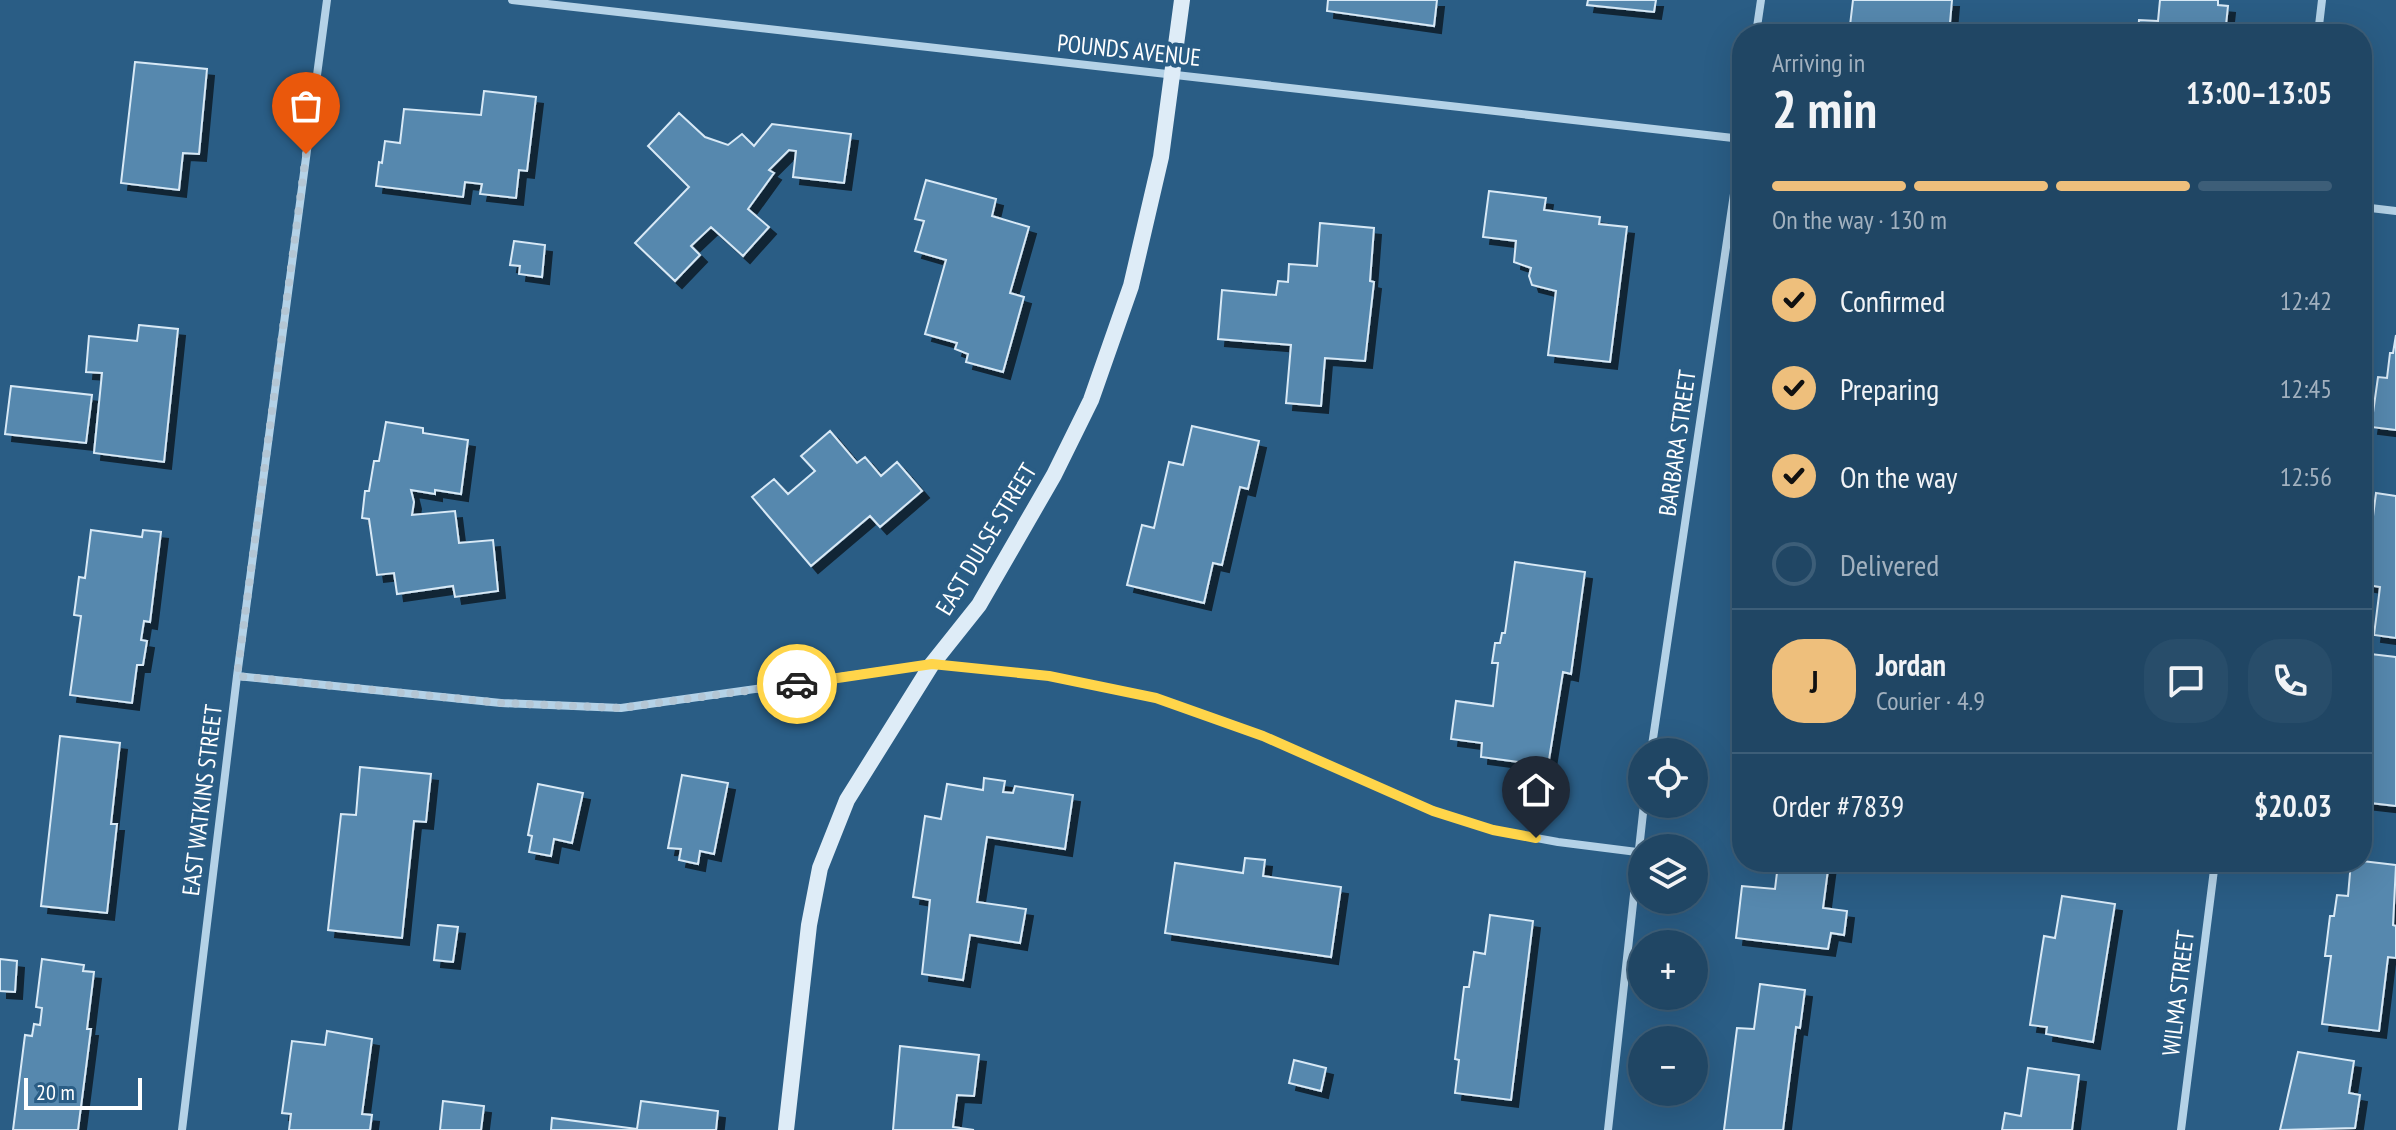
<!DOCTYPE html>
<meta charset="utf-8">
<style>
body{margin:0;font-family:"PT Sans Narrow",sans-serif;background:#284d6a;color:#f1f3f6;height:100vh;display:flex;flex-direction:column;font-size:30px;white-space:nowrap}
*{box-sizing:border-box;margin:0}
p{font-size:26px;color:#a2b1bf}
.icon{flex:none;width:44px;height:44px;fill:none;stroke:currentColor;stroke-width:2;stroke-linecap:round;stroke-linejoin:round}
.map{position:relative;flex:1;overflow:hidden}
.side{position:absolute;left:1732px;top:24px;width:640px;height:848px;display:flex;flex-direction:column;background:#204664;border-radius:32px;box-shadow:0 8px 32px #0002,0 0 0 2px #3d5e78}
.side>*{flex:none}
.tools{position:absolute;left:1628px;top:738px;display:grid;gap:16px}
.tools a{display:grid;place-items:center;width:80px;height:80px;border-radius:50%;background:#204664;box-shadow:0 8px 32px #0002,0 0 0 2px #3d5e78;font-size:40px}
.scale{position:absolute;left:24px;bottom:20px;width:118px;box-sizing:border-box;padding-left:8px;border:4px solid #fff;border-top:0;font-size:22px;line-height:28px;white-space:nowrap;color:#fff;-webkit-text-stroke:6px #2a5d85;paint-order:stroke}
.pin{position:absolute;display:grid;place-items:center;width:68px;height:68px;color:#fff;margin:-82px -34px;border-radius:50% 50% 50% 0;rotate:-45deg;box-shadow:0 0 8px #0007}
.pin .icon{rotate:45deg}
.courier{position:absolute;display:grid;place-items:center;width:80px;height:80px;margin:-40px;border:6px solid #ffd54a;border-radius:50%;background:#fff;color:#222;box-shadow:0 2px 10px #0007}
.overview em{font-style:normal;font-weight:700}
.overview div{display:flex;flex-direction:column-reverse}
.overview{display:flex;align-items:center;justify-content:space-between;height:136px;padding:0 40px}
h1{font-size:52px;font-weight:700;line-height:60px}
.bar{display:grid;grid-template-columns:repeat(4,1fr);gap:12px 8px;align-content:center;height:96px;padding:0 40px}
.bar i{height:10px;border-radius:6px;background:#3d5e78}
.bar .current{background:#eebf7c}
.bar p{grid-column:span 4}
.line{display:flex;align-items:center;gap:20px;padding:0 40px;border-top:2px solid #3d5e78}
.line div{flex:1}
.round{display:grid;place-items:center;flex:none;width:84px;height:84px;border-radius:32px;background:#284d6a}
ol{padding:0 40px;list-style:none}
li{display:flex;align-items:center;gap:24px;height:88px}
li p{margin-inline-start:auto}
li .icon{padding:8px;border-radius:50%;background:#eebf7c;color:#111;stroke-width:4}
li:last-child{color:#a2b1bf}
li i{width:44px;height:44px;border:4px solid #3d5e78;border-radius:50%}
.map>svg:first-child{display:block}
</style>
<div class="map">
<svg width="2396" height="1130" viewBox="0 0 2396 1130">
<defs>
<filter id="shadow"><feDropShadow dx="7" dy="7" stdDeviation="0" flood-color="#0009"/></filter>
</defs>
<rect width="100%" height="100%" fill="#2a5d85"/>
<!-- building -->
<path fill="#5688ae" stroke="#d8e9f6" stroke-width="2" filter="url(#shadow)" d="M1328,0H1437L1434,26L1327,11Z
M1588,0H1656L1654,12L1587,5Z
M1853,0H1952L1949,34H1849Z
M2160,0H2218V5L2228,6L2225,34H2138L2139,20L2158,21Z
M135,62L207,69L199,154L183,153L179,190L121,183Z
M484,91L536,97L527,171L519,170L516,198L480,194L482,184L465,182L463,197L376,186L379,162L382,163L385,141L400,143L404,109L481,115Z
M679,113L705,137L728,145L742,134L754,146L772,124L851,134L844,183L793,177L796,151L789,150L769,170L774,173L748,209L769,227L743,256L711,227L691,246L700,255L675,281L635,243L689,187L648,146Z
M926,180L996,199L992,216L1029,227L1010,293L1024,297L1003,372L966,362L968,354L955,349L957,343L925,334L946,260L915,251L924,221L915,219Z
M1489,191L1546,198L1544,210L1600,217L1599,224L1627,227L1610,362L1548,355L1556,291L1532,285L1529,276L1531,268L1514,262L1516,241L1483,237Z
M1320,223L1374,228L1370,281L1374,282L1365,361L1325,358L1321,406L1286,403L1291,345L1218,339L1222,290L1276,295L1278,281L1288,282L1289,264L1317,266Z
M514,241L545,245L542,277L519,274L520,266L510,265Z
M139,325L178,329L164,462L94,453L102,373L86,372L89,336L137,341Z
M2396,335V430L2371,427L2378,377L2387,378L2390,353H2393Z
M11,386L92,395L86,443L5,434Z
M386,422L423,428V433L468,440L461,494L435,490V494L411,490L414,502L412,515L455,511L459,543L493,540L498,591L455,597L453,586L397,594L394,573L377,575L369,519L362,518L365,491H369L374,461H379Z
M1192,426L1259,441L1248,489L1240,487L1222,565L1213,563L1204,603L1127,585L1142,525L1154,528L1169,462L1183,465Z
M830,431L857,463L865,457L881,476L897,462L922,491L880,527L870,516L811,566L752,497L774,479L788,494L815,471L801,456Z
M2376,493L2396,496V638L2374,635L2380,587L2362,584V531L2371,532Z
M91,530L142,537L143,530L161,532L150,622L144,621L141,640L147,641L143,665H137L132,703L70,695L81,616L74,615L79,577L85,578Z
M1515,562L1585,572L1571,674L1563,672L1548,766L1481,757L1482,743L1451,739L1456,701L1493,706L1498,663H1492L1495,643H1500L1502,633H1505Z
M2362,653L2396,657V806L2362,802Z
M60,736L120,743L111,824H117L107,913L41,906Z
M360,767L431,774L426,822L414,821L402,938L328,930L341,814L356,815Z
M682,775L728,783L714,854L700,851L698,864L679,860L681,849L668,848Z
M984,778L1005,781L1003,792L1013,793L1015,786L1073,795L1065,849L987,837L977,902L1026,909L1020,943L970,935L963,980L922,974L930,900L913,897L925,816L941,819L947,784L983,790Z
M538,784L583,793L572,843L554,839L551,856L529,852L532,836L528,835Z
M1245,858L1265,860L1263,876L1341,887L1331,957L1165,933L1175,863L1243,873Z
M2362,861L2396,865L2393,925L2396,926V958L2388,957L2379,1031L2322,1024L2331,956H2325L2330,916H2334L2337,895L2348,896L2351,862Z
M1829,862L1823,908L1847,911L1844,935L1831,933L1828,949L1736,938L1742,886L1775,889L1778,864L1767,862Z
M2062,896L2115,904L2093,1042L2046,1034L2047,1027L2030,1025L2044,936L2055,938Z
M1490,915L1533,921L1511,1100L1455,1093L1459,1060L1455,1059L1464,987H1469L1474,952L1485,954Z
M438,925L458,927L453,962L434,960Z
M0,959L17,961L15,992L0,991Z
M42,959L84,965L83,971L94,972L87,1029H91L78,1130H13L25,1035L32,1036L34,1024L40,1025L42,1008L36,1007Z
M1760,984L1805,990L1800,1028L1796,1027L1783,1130H1724L1737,1028L1754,1029Z
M327,1031L372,1039L362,1114L372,1115L370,1130H289L291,1114L282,1113L292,1041L325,1045Z
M900,1046L979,1055L974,1096L957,1095L953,1127L974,1130H893Z
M2298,1052L2354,1061L2349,1093L2360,1095L2355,1128L2280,1130Z
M1294,1060L1326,1068L1321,1091L1289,1083Z
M2028,1068L2079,1075L2072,1130H2002L2005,1113L2021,1116Z
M443,1101L484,1106L481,1130H440Z
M641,1101L718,1111L716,1130H551L552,1118L637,1129Z"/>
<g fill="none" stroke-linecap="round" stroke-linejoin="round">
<!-- street -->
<path stroke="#b4d2e7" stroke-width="8" d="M512,0L1742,139
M1756,34L1761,0
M2318,34L2322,0
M2362,207L2396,211
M237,676L501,703L621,708L932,664L1049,676L1156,698L1263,736L1433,811L1493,830L1558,842L1637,852
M1651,752L1742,140
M182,1130L237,676L327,0
M1608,1130L1644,804
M2181,1130L2215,862"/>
<!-- secondary -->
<path stroke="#deecf7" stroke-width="16" d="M786,1130L809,925L820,868L847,800L932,664L979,605L1054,475L1091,400L1131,286L1161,157L1182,0"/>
</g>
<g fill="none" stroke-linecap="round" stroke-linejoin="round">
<!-- done -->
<path stroke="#b4c6d4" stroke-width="8" stroke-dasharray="0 14.4" d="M306,154L237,676L501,703L621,708L797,684"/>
<!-- route -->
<path stroke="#ffd54a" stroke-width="10" d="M797,684L932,664L1049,676L1156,698L1263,736L1433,811L1493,830L1536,838"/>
</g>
<g text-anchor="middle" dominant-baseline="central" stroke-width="8" stroke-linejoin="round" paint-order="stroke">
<!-- street labels -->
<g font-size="24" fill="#fff" stroke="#2a5d85">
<text transform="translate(1129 50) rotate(6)">POUNDS AVENUE</text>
<text transform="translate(1677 443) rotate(-82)">BARBARA STREET</text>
<text transform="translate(986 539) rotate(-59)">EAST DULSE STREET</text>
<text transform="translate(202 800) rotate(-83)">EAST WATKINS STREET</text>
<text transform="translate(2178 993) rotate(-83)">WILMA STREET</text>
</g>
</g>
</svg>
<div class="tools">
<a><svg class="icon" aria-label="locate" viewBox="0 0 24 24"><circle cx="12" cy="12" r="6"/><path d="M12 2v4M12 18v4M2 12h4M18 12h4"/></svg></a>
<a><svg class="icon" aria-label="layers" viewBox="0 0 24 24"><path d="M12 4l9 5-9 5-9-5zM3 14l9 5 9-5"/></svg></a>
<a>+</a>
<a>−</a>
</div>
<div class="scale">20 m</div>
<div class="pin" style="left:306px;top:154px;background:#ea580c"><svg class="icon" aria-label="bag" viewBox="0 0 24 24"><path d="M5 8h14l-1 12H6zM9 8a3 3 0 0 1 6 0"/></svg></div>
<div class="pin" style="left:1536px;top:838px;background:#1f2937"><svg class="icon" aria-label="home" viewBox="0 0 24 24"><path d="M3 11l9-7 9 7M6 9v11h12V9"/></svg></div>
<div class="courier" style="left:797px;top:684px"><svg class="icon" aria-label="car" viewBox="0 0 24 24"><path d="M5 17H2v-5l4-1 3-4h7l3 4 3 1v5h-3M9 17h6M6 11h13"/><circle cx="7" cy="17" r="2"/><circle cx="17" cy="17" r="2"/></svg></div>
<section class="side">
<div class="overview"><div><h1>2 min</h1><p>Arriving in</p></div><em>13:00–13:05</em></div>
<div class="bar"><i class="current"></i><i class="current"></i><i class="current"></i><i></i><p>On the way · 130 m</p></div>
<ol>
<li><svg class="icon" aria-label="check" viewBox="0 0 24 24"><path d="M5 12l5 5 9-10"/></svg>Confirmed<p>12:42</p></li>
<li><svg class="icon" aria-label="check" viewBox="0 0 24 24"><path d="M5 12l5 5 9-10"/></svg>Preparing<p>12:45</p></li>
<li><svg class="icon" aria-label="check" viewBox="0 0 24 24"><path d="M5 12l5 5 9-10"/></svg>On the way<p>12:56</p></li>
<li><i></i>Delivered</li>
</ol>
<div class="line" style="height:144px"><b class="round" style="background:#eebf7c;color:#111">J</b><div><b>Jordan</b><p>Courier · 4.9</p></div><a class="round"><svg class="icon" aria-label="chat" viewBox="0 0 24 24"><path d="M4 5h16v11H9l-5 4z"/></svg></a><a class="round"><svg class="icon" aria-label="phone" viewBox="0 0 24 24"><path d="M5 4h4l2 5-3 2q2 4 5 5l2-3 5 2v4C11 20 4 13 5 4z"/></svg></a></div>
<div class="line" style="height:104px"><div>Order #7839</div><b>$20.03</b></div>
</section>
</div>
